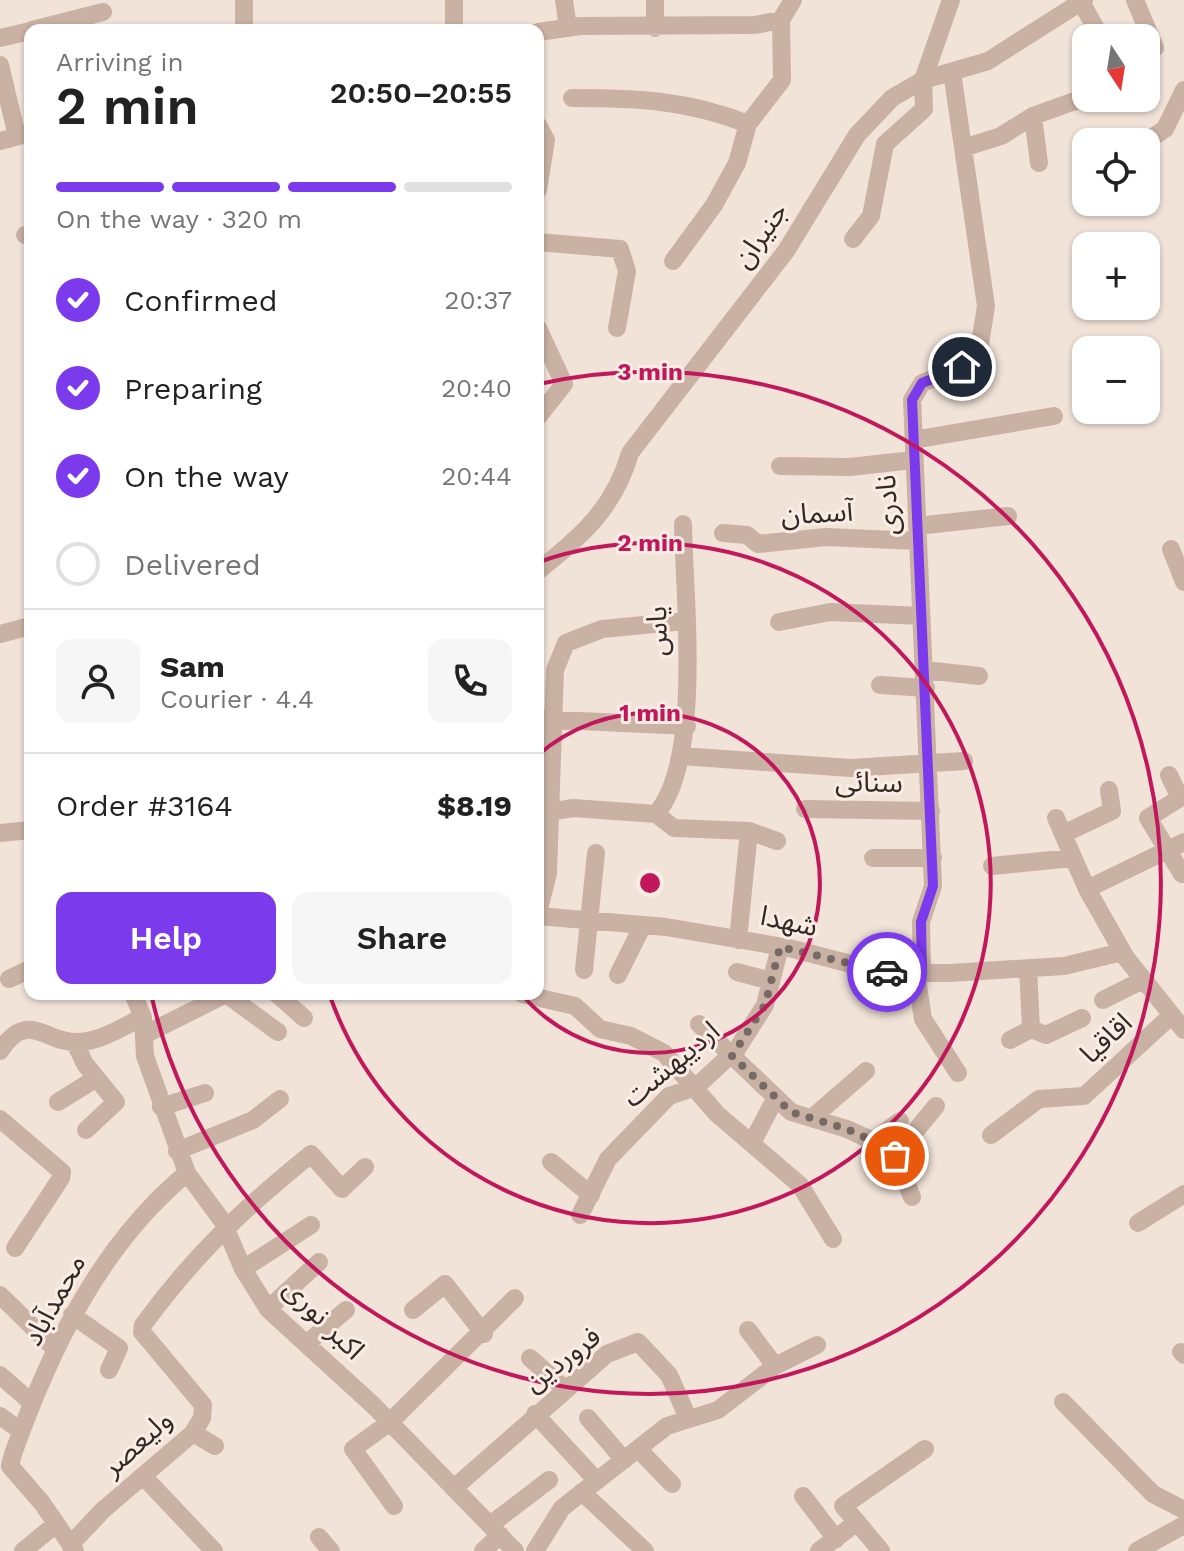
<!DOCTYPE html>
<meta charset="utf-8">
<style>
body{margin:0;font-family:"Work Sans","Noto Sans Arabic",sans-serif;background:#f6f6f6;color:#222;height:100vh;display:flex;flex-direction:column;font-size:30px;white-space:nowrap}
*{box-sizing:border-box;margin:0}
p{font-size:26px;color:#767676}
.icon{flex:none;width:44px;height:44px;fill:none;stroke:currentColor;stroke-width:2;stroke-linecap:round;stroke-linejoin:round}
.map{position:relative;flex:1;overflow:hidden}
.sheet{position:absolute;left:24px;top:24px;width:520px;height:976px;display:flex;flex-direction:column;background:#fff;border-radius:16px;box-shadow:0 2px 6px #0004}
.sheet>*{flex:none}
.needle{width:52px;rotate:168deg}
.controls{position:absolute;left:1072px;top:24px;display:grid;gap:16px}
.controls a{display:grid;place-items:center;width:88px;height:88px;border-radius:16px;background:#fff;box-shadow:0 2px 6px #0004;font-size:40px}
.pin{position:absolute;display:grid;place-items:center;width:68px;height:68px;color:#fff;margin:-34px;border:4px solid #fff;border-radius:50%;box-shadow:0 2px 8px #0007}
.courier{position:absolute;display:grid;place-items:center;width:80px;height:80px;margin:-40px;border:6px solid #7c3aed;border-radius:50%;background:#fff;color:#222;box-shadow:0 2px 10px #0007}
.head em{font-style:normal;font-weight:600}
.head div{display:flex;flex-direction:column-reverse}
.head{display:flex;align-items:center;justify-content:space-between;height:136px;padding:0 32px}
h1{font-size:52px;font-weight:600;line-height:60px}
.bar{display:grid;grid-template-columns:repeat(4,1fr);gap:12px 8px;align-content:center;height:96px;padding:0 32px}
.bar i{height:10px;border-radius:6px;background:#e0e0e0}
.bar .current{background:#7c3aed}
.bar p{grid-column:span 4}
.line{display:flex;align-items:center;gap:20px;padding:0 32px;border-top:2px solid #e0e0e0}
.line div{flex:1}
.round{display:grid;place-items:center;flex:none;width:84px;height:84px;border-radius:16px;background:#f6f6f6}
ol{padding:0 32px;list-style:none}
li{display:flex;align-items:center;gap:24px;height:88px}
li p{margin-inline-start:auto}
li .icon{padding:8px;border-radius:50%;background:#7c3aed;color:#fff;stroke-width:4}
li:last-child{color:#767676}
li i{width:44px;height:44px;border:4px solid #e0e0e0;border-radius:50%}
.button{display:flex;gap:16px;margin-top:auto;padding:16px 32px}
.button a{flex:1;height:92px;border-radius:16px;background:#7c3aed;color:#fff;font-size:32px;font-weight:600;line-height:92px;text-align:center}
.button a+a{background:#f6f6f6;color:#222}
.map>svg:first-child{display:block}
</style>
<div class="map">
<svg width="1184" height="1551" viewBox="0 0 1184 1551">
<rect width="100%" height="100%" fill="#f1e3d8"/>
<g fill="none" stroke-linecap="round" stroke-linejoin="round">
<!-- minor -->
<path stroke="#c9b1a4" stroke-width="18" d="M564,0L568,28
M655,0V28
M1135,0L1155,48
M1081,2L1099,34
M32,30L103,12
M244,30V0
M454,30V0
M538,32L580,26L755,25L781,20L793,0
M0,38L30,31
M0,65L17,136
M572,98C637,98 687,100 748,124
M1033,116L1039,163
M538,125L546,140L538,190
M0,141L30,133
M1145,142L1165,129L1184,90
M963,148L1001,136L1033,116L1086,97
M25,235L30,234
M853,239L871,216L885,144L924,109L923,80L951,0
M538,242L620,249L627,271L617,328
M673,261L714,205L737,163L748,124L782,80L781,20
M538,328L564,384L538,417
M913,440L1054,416
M780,466L850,467L913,460
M917,526L1008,516
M723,533L747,535L758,544L826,537L917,541
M1171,549L1184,582
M538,571C582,535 614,509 630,453L786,251L857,135L892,98L923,80L988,61L1084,0
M779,622L830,612L921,616
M0,634L30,626
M925,670L979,676
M880,685L926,688
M538,719L687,726
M681,756L851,768L964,761
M1169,775L1180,798L1148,818L1182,874
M805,809L931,811
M549,812L573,808L656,814C703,760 684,596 683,524
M656,814L674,828L749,831L777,841
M1056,818L1087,889L1126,958L1184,1030
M0,833L30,830
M1063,834L1112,811L1109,790
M873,858H933
M992,866L1072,858
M1087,889L1184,842
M538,913L548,873L555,670L566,643L602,629L685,621
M538,916L666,927L789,948L882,972L949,973L1064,966L1122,952
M738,940L749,831
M1028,968L1031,1029L1046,1035L1082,1018
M584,970L596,853
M737,972L771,981
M916,972L923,1019L958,1073
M922,972L921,922L933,886L912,400L922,383L962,367L979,350L986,306L952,72
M618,975L643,925
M9,979L30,969
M133,994L143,1017L145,1056L187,1173L223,1222L243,1269L268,1309L374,1406L515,1551
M226,994L278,1032
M277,994L304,1018
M522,994L575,1006L600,1029L631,1036L664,1053L717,1114L800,1185L833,1239
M1103,1000L1143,980
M699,1024L791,1112L847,1129L873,1141L895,1156L912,1197
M144,1035L226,994
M1010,1040L1031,1029
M75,1043L85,1064L116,1102L86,1130
M0,1051C28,1008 46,1044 78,1042C102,1041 122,1027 143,1017
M58,1102L95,1079
M161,1107L205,1093
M812,1118L866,1071
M0,1119L62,1172L61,1178L15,1248
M991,1135L1039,1099L1084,1096L1172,1015
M873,1141L900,1121
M752,1143L775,1099
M177,1151L253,1120L280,1099
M895,1156L936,1106
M551,1162L591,1195
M580,1215L608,1159L669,1096L696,1087L737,1049L765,1005L780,947
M1138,1223L1184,1194
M243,1269L311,1225
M0,1295L56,1350
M268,1309L319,1262
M413,1310L445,1284L484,1334
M72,1315L119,1348L109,1370
M748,1330L775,1366
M306,1344L346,1310
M1181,1352L1184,1355
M530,1358L565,1389
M0,1375L32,1403
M1063,1402L1153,1494L1184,1510
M535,1414L597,1481
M0,1416L21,1431
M588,1418L624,1460
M193,1433L215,1446
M638,1449L672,1484
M143,1476L214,1551
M454,1488L607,1354L638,1342L669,1375L688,1418
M582,1492L645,1551
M803,1496L836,1539
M394,1506L353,1449L390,1422L515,1298
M857,1522L843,1506L925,1449
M490,1525L549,1480
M319,1537L331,1551
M70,1545L103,1510L193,1433L202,1418L203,1405L142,1332L143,1325C196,1253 242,1210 311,1154L342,1189L365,1167
M23,1551L56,1524
M75,1551L42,1503L10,1466L13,1454C50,1350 100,1245 187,1173
M483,1551L500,1535
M535,1551L562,1508L667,1426L718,1410L775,1366L817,1345
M819,1551L857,1522L881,1551
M1137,1551L1184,1525"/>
</g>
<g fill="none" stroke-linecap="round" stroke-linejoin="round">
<!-- done -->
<path stroke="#766a64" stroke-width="8" stroke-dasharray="0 14.4" d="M887,972L780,947L765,1005L732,1056L791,1112L847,1129L873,1141L895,1156"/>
<!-- route -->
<path stroke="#7c3aed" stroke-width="10" d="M887,972H922L921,922L933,886L912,400L922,383L962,367"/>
</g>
<!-- distance rings -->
<g fill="none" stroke="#c2185b" stroke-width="4">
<path d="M538 755A170 170 0 1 1 522 995"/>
<path d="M539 562A340 340 0 1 1 330 996"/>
<path d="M539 384A511 511 0 1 1 152 998"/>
</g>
<g text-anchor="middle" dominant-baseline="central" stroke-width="6" stroke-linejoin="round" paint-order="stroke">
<!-- street labels -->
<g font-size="28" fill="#342926" stroke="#f9ede4">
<text transform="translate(760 235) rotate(-55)">جنیران</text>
<text transform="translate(887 505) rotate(-93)">نادری</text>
<text transform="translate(817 513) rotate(-3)">آسمان</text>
<text transform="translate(657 631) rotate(-91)">یاس</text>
<text transform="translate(869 782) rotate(1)">سنائی</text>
<text transform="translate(789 921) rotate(12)">شهدا</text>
<text transform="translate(1106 1038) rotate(-43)">اقاقیا</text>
<text transform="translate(671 1064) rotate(-40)">اردیبهشت</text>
<text transform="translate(54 1300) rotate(-61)">محمدآباد</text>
<text transform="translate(324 1319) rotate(45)">اکبر نوری</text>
<text transform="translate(562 1359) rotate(-37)">فروردین</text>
<text transform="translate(137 1443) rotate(-42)">ولیعصر</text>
</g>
</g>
<circle cx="650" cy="883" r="12" fill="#c2185b" stroke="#f9ede4" stroke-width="4"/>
<g font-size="24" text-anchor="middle" font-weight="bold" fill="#c2185b" stroke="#f9ede4" stroke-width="6" stroke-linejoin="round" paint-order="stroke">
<text x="650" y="380">3 min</text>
<text x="650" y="551">2 min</text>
<text x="650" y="721">1 min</text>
</g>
</svg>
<div class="controls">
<a><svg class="needle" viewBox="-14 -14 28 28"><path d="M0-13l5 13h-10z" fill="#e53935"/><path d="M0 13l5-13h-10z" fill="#767676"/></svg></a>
<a><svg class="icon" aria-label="locate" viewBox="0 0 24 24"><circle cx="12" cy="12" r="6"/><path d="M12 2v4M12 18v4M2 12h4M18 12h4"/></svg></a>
<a>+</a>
<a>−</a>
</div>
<div class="pin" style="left:895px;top:1156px;background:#ea580c"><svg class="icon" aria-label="bag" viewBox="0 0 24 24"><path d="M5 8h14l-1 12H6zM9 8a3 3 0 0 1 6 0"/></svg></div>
<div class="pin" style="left:962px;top:367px;background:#1f2937"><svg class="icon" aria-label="home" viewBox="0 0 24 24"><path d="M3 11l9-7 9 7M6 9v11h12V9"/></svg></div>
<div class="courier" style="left:887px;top:972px"><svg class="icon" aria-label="car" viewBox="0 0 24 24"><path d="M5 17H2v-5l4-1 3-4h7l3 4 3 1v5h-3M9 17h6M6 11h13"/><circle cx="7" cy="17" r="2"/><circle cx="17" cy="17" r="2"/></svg></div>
<section class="sheet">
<div class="head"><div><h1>2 min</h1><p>Arriving in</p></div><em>20:50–20:55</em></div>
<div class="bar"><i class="current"></i><i class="current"></i><i class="current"></i><i></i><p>On the way · 320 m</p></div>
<ol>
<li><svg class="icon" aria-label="check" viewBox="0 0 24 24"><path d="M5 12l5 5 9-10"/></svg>Confirmed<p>20:37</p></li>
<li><svg class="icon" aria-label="check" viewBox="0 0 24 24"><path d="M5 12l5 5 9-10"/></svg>Preparing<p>20:40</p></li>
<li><svg class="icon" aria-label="check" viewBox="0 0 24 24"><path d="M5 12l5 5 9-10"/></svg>On the way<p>20:44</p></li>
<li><i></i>Delivered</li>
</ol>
<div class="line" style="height:144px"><a class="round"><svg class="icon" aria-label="person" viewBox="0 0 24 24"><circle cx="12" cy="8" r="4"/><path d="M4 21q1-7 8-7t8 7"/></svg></a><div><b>Sam</b><p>Courier · 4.4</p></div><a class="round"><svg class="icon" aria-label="phone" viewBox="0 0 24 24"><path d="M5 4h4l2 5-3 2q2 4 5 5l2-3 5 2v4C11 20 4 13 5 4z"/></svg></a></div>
<div class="line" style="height:104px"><div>Order #3164</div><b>$8.19</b></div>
<div class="button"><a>Help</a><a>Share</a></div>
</section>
</div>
